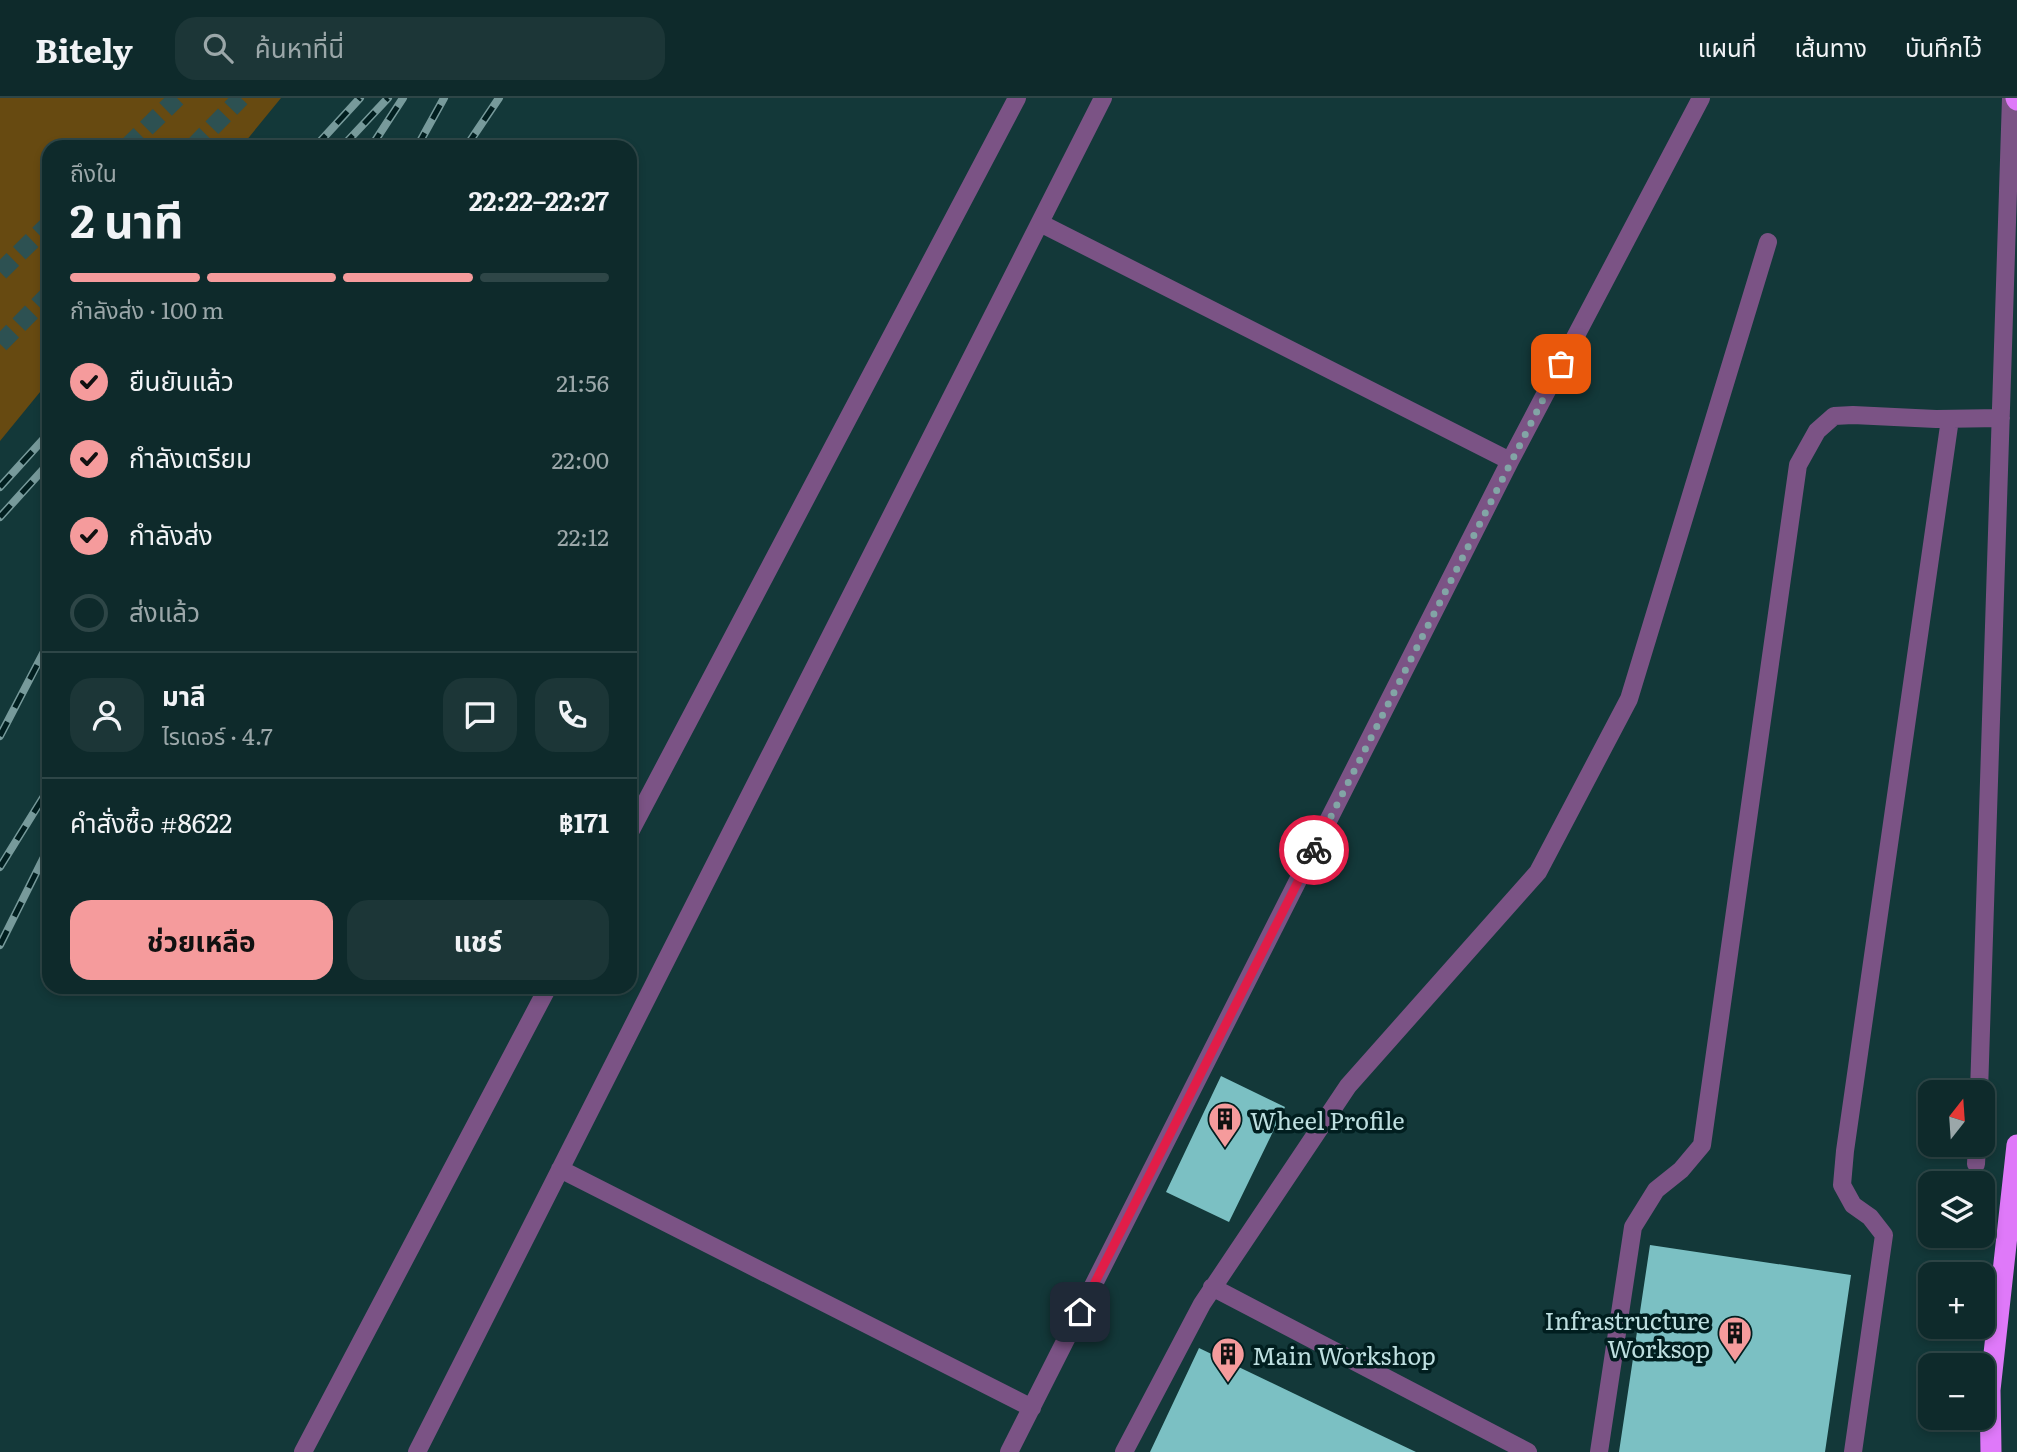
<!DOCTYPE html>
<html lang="th">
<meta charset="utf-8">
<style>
body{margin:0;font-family:Literata,"Noto Sans Thai",serif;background:#1c3637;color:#f1f3f6;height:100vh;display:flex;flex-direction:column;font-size:26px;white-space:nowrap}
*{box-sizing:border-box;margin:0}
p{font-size:23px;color:#9ba7a9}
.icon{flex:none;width:38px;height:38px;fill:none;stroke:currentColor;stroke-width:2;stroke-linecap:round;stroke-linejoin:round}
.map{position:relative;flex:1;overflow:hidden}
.drawer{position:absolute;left:42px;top:42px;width:595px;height:854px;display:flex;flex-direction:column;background:#0e2a2b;border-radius:21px;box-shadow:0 4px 10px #0003,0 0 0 2px #2e4647}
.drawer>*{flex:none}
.needle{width:46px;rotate:17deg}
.tools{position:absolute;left:1918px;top:982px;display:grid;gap:14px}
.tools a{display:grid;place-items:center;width:77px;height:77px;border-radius:14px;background:#0e2a2b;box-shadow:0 4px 10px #0003,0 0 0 2px #2e4647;font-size:35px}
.pin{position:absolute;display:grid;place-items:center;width:60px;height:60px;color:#fff;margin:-30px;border-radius:14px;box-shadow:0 4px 10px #0006}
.courier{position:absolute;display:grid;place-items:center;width:70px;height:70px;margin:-35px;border:5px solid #e11d48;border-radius:50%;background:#fff;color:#222;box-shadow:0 2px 9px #0007}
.overview em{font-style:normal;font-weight:700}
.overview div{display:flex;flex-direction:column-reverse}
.overview{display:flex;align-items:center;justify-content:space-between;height:119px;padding:0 28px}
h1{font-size:46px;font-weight:700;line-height:52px}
.bar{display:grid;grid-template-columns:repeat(4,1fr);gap:10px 7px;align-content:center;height:84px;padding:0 28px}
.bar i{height:9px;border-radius:5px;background:#2e4647}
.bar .selected{background:#f59b9c}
.bar p{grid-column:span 4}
.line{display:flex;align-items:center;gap:18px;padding:0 28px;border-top:2px solid #2e4647}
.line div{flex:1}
.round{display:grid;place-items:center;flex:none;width:74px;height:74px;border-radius:21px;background:#1c3637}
ol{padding:0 28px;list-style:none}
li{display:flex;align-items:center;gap:21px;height:77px}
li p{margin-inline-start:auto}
li .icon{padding:7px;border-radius:50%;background:#f59b9c;color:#111;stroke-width:4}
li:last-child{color:#9ba7a9}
li i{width:38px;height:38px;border:4px solid #2e4647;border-radius:50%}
.cta{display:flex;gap:14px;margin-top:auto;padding:14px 28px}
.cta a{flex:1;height:80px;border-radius:21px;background:#f59b9c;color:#111;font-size:28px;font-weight:700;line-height:80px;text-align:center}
.cta a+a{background:#1c3637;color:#f1f3f6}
header{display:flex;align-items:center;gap:42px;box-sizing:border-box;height:98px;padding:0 35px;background:#0e2a2b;border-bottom:2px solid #2e4647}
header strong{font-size:33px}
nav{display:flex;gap:38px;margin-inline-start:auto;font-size:24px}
.search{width:490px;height:63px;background:#1c3637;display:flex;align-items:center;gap:18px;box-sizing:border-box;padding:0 24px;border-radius:21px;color:#9ba7a9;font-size:26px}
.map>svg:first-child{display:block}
</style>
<header>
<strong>Bitely</strong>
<div class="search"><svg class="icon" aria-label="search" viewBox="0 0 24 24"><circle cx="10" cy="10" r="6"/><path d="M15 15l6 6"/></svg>ค้นหาที่นี่</div>
<nav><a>แผนที่</a><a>เส้นทาง</a><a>บันทึกไว้</a></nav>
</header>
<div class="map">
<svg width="2017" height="1354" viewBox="0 0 2017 1354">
<rect width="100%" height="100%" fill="#133839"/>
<!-- green -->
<path fill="#674a11" d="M0,0H281L241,49H49V283L0,343Z"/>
<!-- building -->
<path fill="#7bc0c3" d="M1221,978L1285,1009L1229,1124L1166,1094Z
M1650,1147L1851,1177L1825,1354H1619Z
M1199,1250L1376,1335L1416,1354H1150Z"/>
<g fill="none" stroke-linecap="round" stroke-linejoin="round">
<!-- minor-tunnel -->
<path stroke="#2d5152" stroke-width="18" stroke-dasharray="18 9" stroke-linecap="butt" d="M127,49L177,0
M193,49L241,0
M0,174L49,126
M0,246L49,196"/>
<!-- minor -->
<path stroke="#7b5385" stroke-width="18" d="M1040,125L1510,363
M630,734L1017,0
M1979,994L2011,0
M1976,1066L1977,1046
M560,1071L1032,1310
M1212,1189L1528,1354
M303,1354L548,889
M417,1354L1103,0
M1009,1354L1510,363L1701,0
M1124,1354L1202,1206L1348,988L1538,774L1629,601L1768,144
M1599,1354L1633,1129L1656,1092L1681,1072L1702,1047L1798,367L1817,333L1834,318L1853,317L1936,321L2001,320
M1853,1354L1884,1137L1870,1119L1853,1107L1842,1087L1845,1053L1950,321"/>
<!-- highway -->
<path stroke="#df79f9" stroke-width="21" d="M2016,0L2017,2
M1991,1354L1990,1292L2017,1047"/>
<!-- rail casing -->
<g stroke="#779a9b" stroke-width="8">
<path id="rail" d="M315,49L360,0
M342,49L388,0
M371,49L403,0
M417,49L444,0
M466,49L499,0
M0,389L49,335
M0,419L49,365
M0,638L49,544
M0,769L49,690
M0,847L49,749"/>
</g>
<!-- rail -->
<use href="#rail" stroke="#011e1f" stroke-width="5" stroke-dasharray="16" stroke-linecap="butt"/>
</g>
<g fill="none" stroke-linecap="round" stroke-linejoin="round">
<!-- done -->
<path stroke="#82a5a6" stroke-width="7" stroke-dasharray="0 12.6" d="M1314,752L1561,266"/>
<!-- route -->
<path stroke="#e11d48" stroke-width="9" d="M1080,1214L1314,752"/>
</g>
<!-- icons -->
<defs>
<g id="building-pin" transform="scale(1.75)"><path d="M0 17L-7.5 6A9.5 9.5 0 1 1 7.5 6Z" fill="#f59b9c" stroke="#011e1f"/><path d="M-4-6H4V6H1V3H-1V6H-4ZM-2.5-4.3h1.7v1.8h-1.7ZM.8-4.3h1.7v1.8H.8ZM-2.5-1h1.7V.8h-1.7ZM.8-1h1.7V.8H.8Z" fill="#111"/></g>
</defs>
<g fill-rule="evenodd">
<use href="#building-pin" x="1225" y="1021"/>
<use href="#building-pin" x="1735" y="1235"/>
<use href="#building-pin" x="1228" y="1256"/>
</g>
<g text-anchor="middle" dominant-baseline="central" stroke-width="7" stroke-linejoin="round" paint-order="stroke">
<!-- poi labels -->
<g font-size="24" fill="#bedfe0" stroke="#011e1f" text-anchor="start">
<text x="1250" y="1021">Wheel Profile</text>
<text x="1710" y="1221" text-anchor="end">Infrastructure<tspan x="1710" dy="28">Worksop</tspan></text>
<text x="1252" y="1256">Main Workshop</text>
</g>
</g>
</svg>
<div class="tools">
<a><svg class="needle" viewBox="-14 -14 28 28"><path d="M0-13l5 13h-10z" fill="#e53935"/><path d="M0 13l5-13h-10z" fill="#9ba7a9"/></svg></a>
<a><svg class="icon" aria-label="layers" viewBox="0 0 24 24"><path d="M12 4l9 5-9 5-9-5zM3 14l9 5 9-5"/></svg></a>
<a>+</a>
<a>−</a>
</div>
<div class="pin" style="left:1561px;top:266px;background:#ea580c"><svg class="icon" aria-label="bag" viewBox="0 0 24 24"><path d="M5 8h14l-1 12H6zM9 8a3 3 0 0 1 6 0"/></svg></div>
<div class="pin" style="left:1080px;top:1214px;background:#1f2937"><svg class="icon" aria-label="home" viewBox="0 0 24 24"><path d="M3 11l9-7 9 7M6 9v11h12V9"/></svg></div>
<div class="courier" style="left:1314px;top:752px"><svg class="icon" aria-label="bike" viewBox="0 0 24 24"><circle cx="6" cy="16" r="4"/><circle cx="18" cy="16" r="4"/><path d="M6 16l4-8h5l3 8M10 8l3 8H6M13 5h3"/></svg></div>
<section class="drawer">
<div class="overview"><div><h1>2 นาที</h1><p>ถึงใน</p></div><em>22:22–22:27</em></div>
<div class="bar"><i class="selected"></i><i class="selected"></i><i class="selected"></i><i></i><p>กำลังส่ง · 100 m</p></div>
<ol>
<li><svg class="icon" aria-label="check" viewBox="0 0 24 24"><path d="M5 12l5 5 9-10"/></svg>ยืนยันแล้ว<p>21:56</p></li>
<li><svg class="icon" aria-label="check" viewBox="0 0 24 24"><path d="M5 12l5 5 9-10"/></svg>กำลังเตรียม<p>22:00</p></li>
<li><svg class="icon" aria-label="check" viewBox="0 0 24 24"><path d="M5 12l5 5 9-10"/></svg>กำลังส่ง<p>22:12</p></li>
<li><i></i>ส่งแล้ว</li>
</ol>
<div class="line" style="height:126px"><a class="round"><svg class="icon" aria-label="person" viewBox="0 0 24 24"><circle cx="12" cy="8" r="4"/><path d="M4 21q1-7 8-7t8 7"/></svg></a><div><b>มาลี</b><p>ไรเดอร์ · 4.7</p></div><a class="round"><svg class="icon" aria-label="chat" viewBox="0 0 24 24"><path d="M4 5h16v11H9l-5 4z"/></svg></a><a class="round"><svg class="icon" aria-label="phone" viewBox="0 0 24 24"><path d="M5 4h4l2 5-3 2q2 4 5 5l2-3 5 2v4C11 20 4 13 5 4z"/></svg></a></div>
<div class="line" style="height:91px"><div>คำสั่งซื้อ #8622</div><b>฿171</b></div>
<div class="cta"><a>ช่วยเหลือ</a><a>แชร์</a></div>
</section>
</div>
